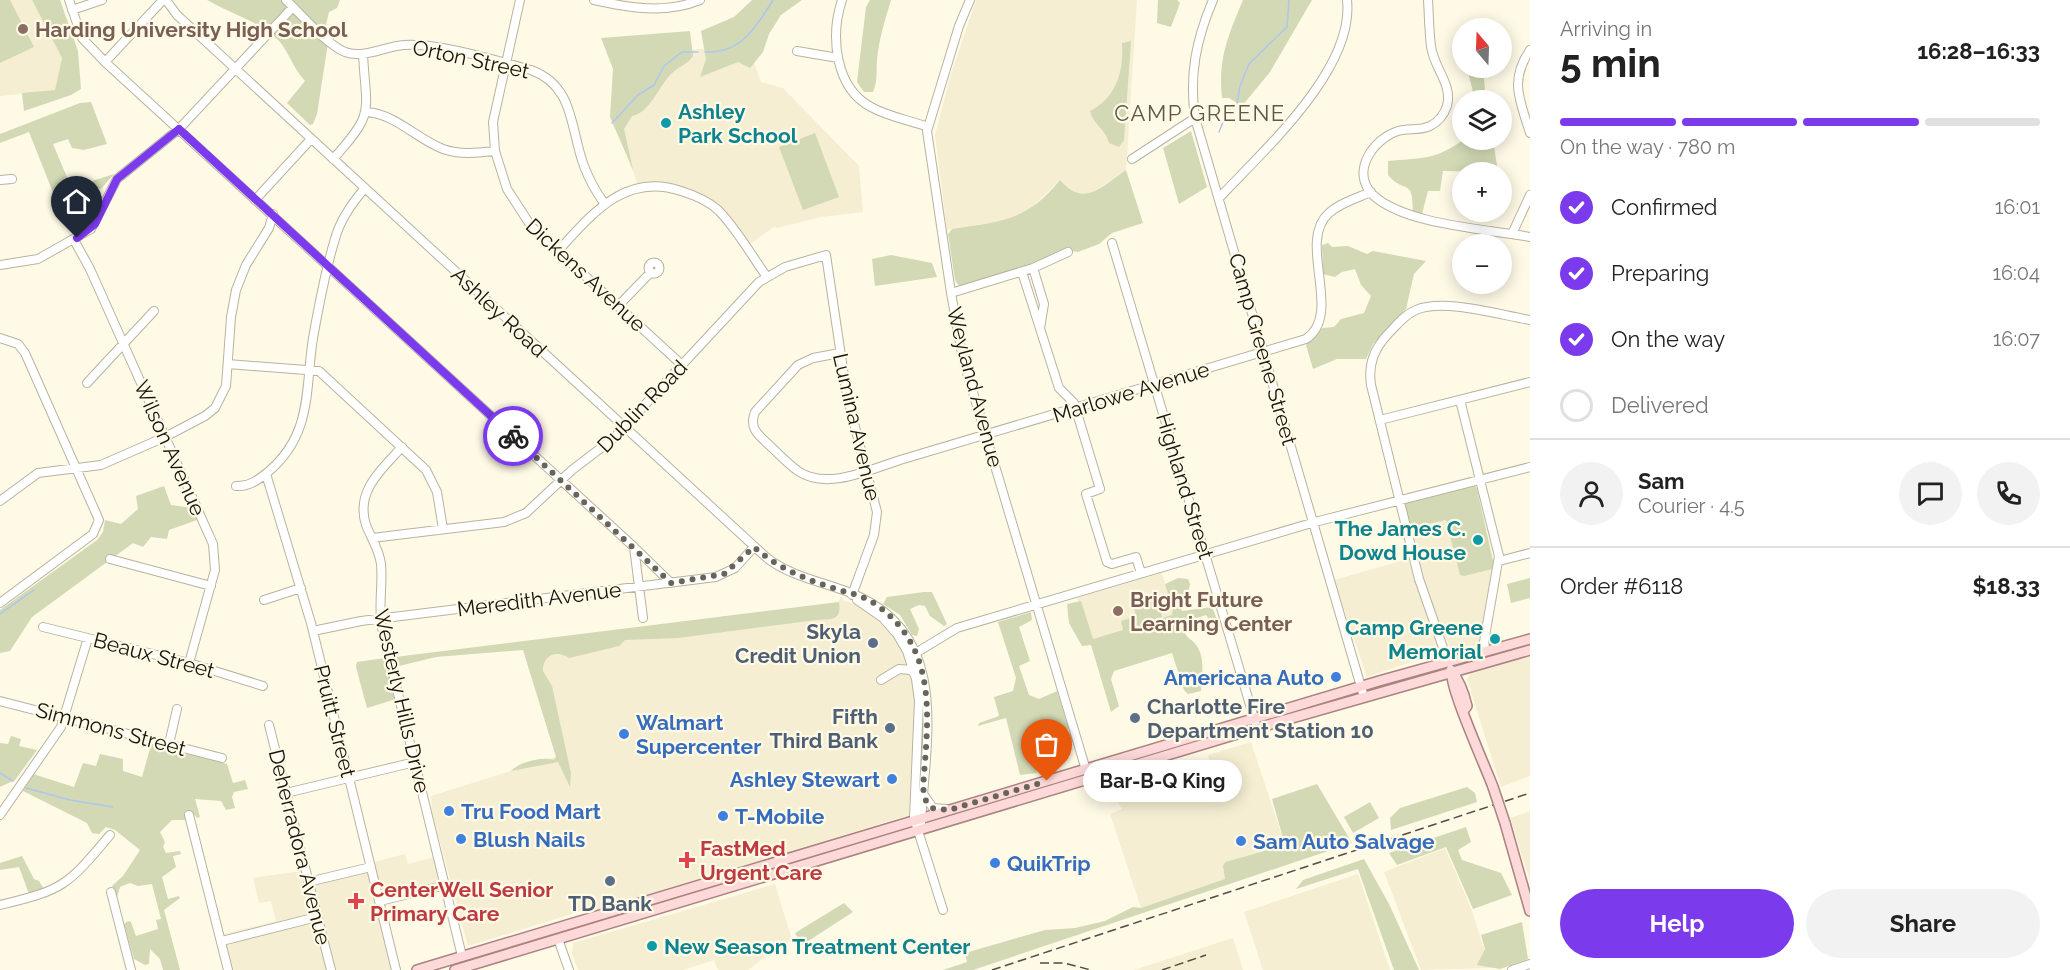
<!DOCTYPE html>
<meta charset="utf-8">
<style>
body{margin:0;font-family:Raleway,sans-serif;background:#f2f2f2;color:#222;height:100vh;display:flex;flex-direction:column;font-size:22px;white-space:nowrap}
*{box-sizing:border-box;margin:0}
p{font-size:20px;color:#767676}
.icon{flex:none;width:33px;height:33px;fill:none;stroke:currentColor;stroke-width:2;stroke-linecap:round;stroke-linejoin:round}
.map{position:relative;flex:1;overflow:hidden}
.panel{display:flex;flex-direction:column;background:#fff;width:540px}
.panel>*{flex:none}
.needle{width:39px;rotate:341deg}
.controls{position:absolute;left:1452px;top:18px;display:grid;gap:12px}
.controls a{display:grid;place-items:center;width:60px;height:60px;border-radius:50%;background:#fff;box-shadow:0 3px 15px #0003;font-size:30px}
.pin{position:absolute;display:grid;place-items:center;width:51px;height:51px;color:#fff;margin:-62px -26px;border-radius:50% 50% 50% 0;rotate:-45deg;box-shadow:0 0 6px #0007}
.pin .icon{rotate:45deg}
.courier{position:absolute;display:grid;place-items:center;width:60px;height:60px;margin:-30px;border:4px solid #7c3aed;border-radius:50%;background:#fff;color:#222;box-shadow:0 2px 8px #0007}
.bubble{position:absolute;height:42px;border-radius:21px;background:#fff;box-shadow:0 3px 15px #0003;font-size:20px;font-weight:700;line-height:42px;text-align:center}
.headline em{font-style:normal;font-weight:700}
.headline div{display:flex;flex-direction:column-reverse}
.headline{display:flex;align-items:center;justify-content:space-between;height:102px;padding:0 30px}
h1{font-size:39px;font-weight:700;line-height:45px}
.bar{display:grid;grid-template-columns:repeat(4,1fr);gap:9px 6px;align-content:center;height:72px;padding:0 30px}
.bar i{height:8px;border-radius:4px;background:#e0e0e0}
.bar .on{background:#7c3aed}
.bar p{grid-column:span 4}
.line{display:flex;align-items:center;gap:15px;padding:0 30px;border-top:2px solid #e0e0e0}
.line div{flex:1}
.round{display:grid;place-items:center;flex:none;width:63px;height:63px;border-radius:32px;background:#f2f2f2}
ol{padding:0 30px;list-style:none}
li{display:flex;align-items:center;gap:18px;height:66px}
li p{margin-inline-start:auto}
li .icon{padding:6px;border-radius:50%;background:#7c3aed;color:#fff;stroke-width:4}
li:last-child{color:#767676}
li i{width:33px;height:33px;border:3px solid #e0e0e0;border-radius:50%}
.button{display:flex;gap:12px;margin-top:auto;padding:12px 30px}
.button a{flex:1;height:69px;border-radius:36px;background:#7c3aed;color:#fff;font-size:24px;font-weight:700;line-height:69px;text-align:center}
.button a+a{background:#f2f2f2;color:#222}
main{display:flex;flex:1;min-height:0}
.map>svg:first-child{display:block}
</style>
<main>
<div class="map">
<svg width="1530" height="970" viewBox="0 0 1530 970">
<rect width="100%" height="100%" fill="#fffae6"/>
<!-- built -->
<path fill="#f5eed2" d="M0,0H32L62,58L55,90L0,96Z
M976,0H1137L1127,157L1126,170L1095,191L1082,195L1071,193L1059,181L1026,213L996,222L947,230L935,135L951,74Z
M748,45L761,82L783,88L859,166L863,212L821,217L777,228L775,226L746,247L725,217L699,196L639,187L612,117L641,54Z
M1446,520L1464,576L1493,569L1479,644L1452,652L1427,594L1412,528Z
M1408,559L1440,657L1414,661L1367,677L1334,580Z
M1162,573L1175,616L1090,642L1077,598Z
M841,596L844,601L856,604L883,622L902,646L914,680L915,704L909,815L592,912L591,908L468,946L432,812L431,796L562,755L535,641L803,608L838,602Z
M1530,657V776L1501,787L1467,679L1472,672Z
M1251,742L1285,845L1224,862L1226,879L1141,908L1110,814L1122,809L1109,789L1144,778L1146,781L1199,763L1201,771L1211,769L1208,755Z
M1530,811V881L1510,818Z
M1445,848L1472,911L1490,968L1421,970L1384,872Z
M405,854L408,864L435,857L439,880L436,884L376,898L392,970H223L215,936L276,921L271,901L259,903L253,878L308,870L311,878Z
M1358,874L1390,970H1263L1244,912Z
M775,884L792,940L777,948L748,970H718L714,960L683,970H578L572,954L573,943Z
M1233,938L1243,970H1134Z"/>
<!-- green -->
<path fill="#d2d9b4" d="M0,0H10L34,47L0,63Z
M32,0H60L78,51L81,89L71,95L24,111L22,93L55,90L62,58Z
M207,0H340L337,8L329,12L323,38L328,43L317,114L313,124L310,125L287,103L305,81C293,68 289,53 280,42C262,22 229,13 207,0Z
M752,0H802L781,15L769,34L763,52L750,68L738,62L700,77L706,59L701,31L734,17Z
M870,0H891C885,20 879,39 877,60C876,72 878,80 873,92H864L857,82L866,7Z
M1158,0H1177L1180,3L1171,27L1157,23Z
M1243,0H1312L1270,72L1242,106L1229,98H1222C1218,58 1228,36 1243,0Z
M690,31L693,56C688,64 678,67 671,74C658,87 650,113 632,116L624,129L633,170L610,117L613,69L601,38Z
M1131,41L1124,140L1119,147L1109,143C1106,129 1093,125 1090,111C1116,98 1124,72 1122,43Z
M1467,68H1483L1486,100H1475Z
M91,102L107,144L84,150L72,148L68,139L53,144L69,182L76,186L114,174L101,189L90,185L83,194L58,205L29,132L0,143V134L80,103Z
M1191,131L1207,187L1179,204L1163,148Z
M815,133L839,197L803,210L779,147Z
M1463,140H1493L1498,172L1443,171L1440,191H1428L1422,214L1413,213C1413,176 1405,195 1388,175V161C1420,158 1436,160 1463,140Z
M1126,170L1143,223L1112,233L1099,244L1078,252L1064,250L1023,267L959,286L955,280L948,234L952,229C1001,221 1026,222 1060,180C1084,208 1101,187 1126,170Z
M1328,243L1332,247L1348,246L1367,254L1373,251L1426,261L1414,274L1406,309L1373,344L1366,359H1337L1313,369L1306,345L1322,328L1334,327L1341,319L1364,313L1371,296L1361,285L1355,269L1342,272L1335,277L1323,274L1322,245Z
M891,255L932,263L937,277L875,286L872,259Z
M164,486L171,505L192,508L197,520L169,530L167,539L151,537L143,547L133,543L32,617L10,651L0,653V610L97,540L103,532L105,520L121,524L138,509L136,496Z
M1469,486H1475L1477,489L1494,565L1493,569L1464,576L1460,575L1446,520L1411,528L1404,504Z
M1178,578L1188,579L1190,584L1188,593L1180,603L1182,611L1212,607L1220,627L1219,630L1215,629L1206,615L1184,622L1182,625C1186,641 1192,637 1198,648C1205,660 1202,678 1201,691L1188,694L1184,690L1172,653L1114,671L1111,679L1119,706L1111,712L1091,645L1082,646L1069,623L1067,604L1081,601L1093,639L1123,630L1121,621L1136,616L1132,602L1157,594L1162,617L1130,628L1172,615L1173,610L1165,584Z
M1530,578V598L1511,603L1507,584Z
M924,592H932L947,624L944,626L930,616L925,606L919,605L910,609L919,629L917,636L912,635L900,615L883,604L887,597Z
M839,602C842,622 831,619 816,620L678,638L625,640L619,646L569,658C556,649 542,656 543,671L552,686L571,773L570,787L558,762L511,771C519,762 543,756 554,760L556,757L523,650L436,657L399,666L395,657Z
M1031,612L1032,620L1019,627L1030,661L1019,666L1029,695L1039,699L1057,691L1069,729L1028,741L1037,773L1020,775L1006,718L978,726L979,723L999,716L994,697L1013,691L1016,678L998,622Z
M385,658L396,699L367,708L356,667L357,662Z
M11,736L21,739L19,746L37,750L15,780L0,787V743L8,744Z
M151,745L227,764L233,783L245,780L248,789L234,792L232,797L235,808L226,810L221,801L195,799L200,817L197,818L192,812L188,813L187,820H172L160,832L165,842L163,847L166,853L180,851L181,854L173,856L176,867L162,877L168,899L179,896L180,898L164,910L180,970H163L160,959L150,949L149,964L145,965L134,959L124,924L128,921L131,922L136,936L158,929L156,920L161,919L152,884L138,886L130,883L120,887L117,897L112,886L123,876L140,850L115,830L106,827L99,834L92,833L87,823L23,791L33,774L74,787L83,763L96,766L100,754L123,759V771L142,777Z
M1317,784L1352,843L973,970H943L967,962L965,953L1045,930L1075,928L1105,921L1133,907L1141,908L1225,879L1223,866L1225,862L1285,845L1272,799Z
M1467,787L1475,793L1477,802L1391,830L1390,818L1400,808Z
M1370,802L1379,818L1353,833L1344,817Z
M1466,827L1471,842L1458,850L1462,860L1501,873L1512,895L1473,909L1446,847L1397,865L1389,853Z
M22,856L34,879L39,881L44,889L29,894L19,867L0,870V863Z
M1364,859L1389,904L1419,970H1394L1358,869L1296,889L1303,880Z
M844,903L853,912L802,945L795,933Z
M1522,922L1528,959L1500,969L1477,965L1485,949L1481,935Z"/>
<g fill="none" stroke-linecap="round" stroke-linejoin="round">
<!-- stream -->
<path stroke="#afc6ee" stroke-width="1.5" d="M705,52C740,54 756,28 773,0
M612,123L638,95L654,85L664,66L682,52H698
M1219,132L1228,110L1237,104L1240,86L1249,64L1287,27L1289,0
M0,614L34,590
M0,773L13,781
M26,788L70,800L113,807"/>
<!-- minor casing -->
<g stroke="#b8b3a0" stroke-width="10">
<path id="minor" d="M69,0L82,38L105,62L634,547L643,618
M166,0L177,15L767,558C794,579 831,583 860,597C951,640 925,742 921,823
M286,0C302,15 326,44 345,52C363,59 386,46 404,45C435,42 499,61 531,70C575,86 570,129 584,166C589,179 596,192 604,203
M520,0L493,122L495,151L507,189L531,226L682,365
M594,0C630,8 665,14 700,0
M842,0C830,36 835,88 871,107C889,117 909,120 928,127
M970,0L959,26L927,131L951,293L963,359L1086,770
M1213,0C1196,40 1189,75 1195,118L1364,697
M1428,0C1429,15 1429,31 1431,46C1433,67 1453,84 1447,106C1444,115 1438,122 1430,126C1420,131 1409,128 1398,131C1373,139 1350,172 1373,195C1405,225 1487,229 1530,237
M72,10L102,0
M1530,50C1509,81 1520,100 1530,133
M797,51L838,58
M105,62L163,0
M367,112C395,114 417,139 443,149C460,155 477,153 495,151
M333,159C376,112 366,113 363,54
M1132,159L1195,118
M0,180L12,179
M1219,198C1263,151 1355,69 1347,0
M255,200L311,139
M1512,234L1530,195
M74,240L90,269L213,544L215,570L189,663
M1112,243L1257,728
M558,251C592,214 625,172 681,191C694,195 707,200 718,210C737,229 751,255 767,277
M648.5 268a5.5 5.5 0 1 1 11 0a5.5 5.5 0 1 1-11 0Z
M0,265L38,259L91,229L117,179L179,129L293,7
M1033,268L1044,304L1040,328
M1022,272L1059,388L1074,403L1100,489L1086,494L1107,562L1112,564L1136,557L1141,573
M951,293L1033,268L1068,252
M618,306L651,272
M0,338L18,344L25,353L99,520L93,534L0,603
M840,353L813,358L798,365L755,412C749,427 757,434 767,443C777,452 787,463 798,471C827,491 871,469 900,460L1306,339C1344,313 1296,242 1329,213C1340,203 1357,198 1371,192
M228,364L319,371L426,470L437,492L443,529
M87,383L154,311
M1460,400L1499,556L1484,642L1486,651
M1380,420L1530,382
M402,447C382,469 355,491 366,525C371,538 379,549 381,564C383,585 378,606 382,628L462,956
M266,474L311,623L396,970
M236,486C249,487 258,480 268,472C313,434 305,389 313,338C319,305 325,271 335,239C340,220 352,203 365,188
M0,501L38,473L101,465L165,437L205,416L215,408L226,386L231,317L236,290L246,265L269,228L273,214
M372,538L504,522L526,513L572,470L614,438L759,282L785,267L826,255L847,396L877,512L874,535L852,595
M634,547L671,583
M110,559L211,586
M1499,561L1530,553
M264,600L301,588
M857,600L883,618L897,634L907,651L916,679L919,701L914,818L943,910
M43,627L189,663L263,686
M313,631L361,621L716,577L735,568L754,547
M909,657L957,628L1315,522L1530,467
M1448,662L1419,579L1371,385C1368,364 1374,349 1388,334C1397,325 1404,315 1416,310C1443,298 1500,315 1530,320
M881,680L899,669L911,670L915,675
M0,701L222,758
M269,725L331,970
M169,744L177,709
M286,793L415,762
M924,795L933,808L946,809
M0,815L61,727L88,638
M189,815L228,970
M308,882L371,867
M111,892L131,970
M380,901L446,885
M0,905C64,890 68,885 110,835
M558,939L569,970
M222,941L317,917
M1512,970L1530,964"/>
</g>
<!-- major casing -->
<g stroke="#aa8381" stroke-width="12">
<path id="major" d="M1451,670C1459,680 1464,693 1467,706L1464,710
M1452,673C1449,686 1486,768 1493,787
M1505,823L1530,911
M417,970L1379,681L1530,639
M455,970L1257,728L1530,650"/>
</g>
<!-- minor -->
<use href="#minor" stroke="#fff" stroke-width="8"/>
<!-- major -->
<use href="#major" stroke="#fdd9d9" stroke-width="9"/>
<!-- rail -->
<path stroke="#504d43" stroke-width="1.5" stroke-dasharray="9 4.5" stroke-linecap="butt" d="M1040,963H1064L1091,970
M992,970L1530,793
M1162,970L1206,955"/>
<!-- major-bridge casing -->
<g stroke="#aa8381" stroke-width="12" stroke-linecap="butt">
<path id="major-bridge" d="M1493,787L1505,823"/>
</g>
<!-- major-bridge -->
<use href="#major-bridge" stroke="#fdd9d9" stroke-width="9"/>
</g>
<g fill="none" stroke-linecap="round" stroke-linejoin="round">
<!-- done -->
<path stroke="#676458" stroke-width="6" stroke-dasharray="0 10.8" d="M513,436L671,583L724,574L754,547C783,573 821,585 857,595C870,599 883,609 892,618C938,663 927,729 923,788L926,801L932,808L949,810L1047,781"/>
<!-- route -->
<path stroke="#7c3aed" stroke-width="8" d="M77,238L95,224L117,179L179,129L513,436"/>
</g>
<!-- markers -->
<g fill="#8d6e63" stroke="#fffae6" stroke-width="2">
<circle cx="23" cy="29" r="6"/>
<circle cx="1118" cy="611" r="6"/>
</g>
<g fill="#0f9aa8" stroke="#fffae6" stroke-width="2">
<circle cx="666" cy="123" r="6"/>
<circle cx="1478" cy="540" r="6"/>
<circle cx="1495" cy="639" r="6"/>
<circle cx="652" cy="946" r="6"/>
</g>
<g fill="#5c6f8a" stroke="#fffae6" stroke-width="2">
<circle cx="873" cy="643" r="6"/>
<circle cx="1135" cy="718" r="6"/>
<circle cx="890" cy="728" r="6"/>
<circle cx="610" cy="881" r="6"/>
</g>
<g fill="#3f7fe0" stroke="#fffae6" stroke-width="2">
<circle cx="1336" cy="677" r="6"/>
<circle cx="624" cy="734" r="6"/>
<circle cx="892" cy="779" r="6"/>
<circle cx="449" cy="811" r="6"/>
<circle cx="723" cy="816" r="6"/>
<circle cx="461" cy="839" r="6"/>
<circle cx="1241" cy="841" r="6"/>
<circle cx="995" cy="863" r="6"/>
</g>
<g fill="#e0444e" stroke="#fffae6" stroke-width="2">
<path d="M684 851h6v6h6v6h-6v6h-6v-6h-6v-6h6z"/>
<path d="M353 892h6v6h6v6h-6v6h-6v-6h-6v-6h6z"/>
</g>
<g text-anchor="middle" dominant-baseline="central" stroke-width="4.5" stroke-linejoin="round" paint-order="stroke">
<!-- education labels -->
<g font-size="21" font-weight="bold" fill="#785e54" stroke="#fffae6" text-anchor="start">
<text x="35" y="29">Harding University High School</text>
<text x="1130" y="599">Bright Future<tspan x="1130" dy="24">Learning Center</tspan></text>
</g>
<!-- street labels -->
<g font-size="21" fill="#15130c" stroke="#fffae6">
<text transform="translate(471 59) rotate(12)">Orton Street</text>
<text transform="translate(586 275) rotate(43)">Dickens Avenue</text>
<text transform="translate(499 312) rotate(43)">Ashley Road</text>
<text transform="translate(1263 349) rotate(74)">Camp Greene Street</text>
<text transform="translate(975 387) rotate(75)">Weyland Avenue</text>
<text transform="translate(1131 392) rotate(-17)">Marlowe Avenue</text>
<text transform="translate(642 406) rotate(-46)">Dublin Road</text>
<text transform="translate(857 427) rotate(77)">Lumina Avenue</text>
<text transform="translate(170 448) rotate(66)">Wilson Avenue</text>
<text transform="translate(1185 486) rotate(73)">Highland Street</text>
<text transform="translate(539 599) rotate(-7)">Meredith Avenue</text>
<text transform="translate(154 655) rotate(15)">Beaux Street</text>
<text transform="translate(402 701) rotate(77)">Westerly Hills Drive</text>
<text transform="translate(335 721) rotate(76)">Pruitt Street</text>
<text transform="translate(111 729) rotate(15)">Simmons Street</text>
<text transform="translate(300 847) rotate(76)">Deherradora Avenue</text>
</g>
<!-- culture labels -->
<g font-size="21" font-weight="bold" fill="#0d838f" stroke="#fffae6" text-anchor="start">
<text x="678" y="111">Ashley<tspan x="678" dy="24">Park School</tspan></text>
<text x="1466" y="528" text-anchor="end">The James C.<tspan x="1466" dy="24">Dowd House</tspan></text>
<text x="1483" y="627" text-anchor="end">Camp Greene<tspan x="1483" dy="24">Memorial</tspan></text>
<text x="664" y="946">New Season Treatment Center</text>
</g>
<!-- service labels -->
<g font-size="21" font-weight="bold" fill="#4e5e75" stroke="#fffae6" text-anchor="end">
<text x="861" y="631">Skyla<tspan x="861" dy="24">Credit Union</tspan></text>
<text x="1147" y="706" text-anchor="start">Charlotte Fire<tspan x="1147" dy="24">Department Station 10</tspan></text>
<text x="878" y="716">Fifth<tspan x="878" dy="24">Third Bank</tspan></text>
<text x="610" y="903" text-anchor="middle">TD Bank</text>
</g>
<!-- shop labels -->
<g font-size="21" font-weight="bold" fill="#366cbe" stroke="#fffae6" text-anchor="start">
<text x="1324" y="677" text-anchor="end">Americana Auto</text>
<text x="636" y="722">Walmart<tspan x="636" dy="24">Supercenter</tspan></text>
<text x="880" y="779" text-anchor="end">Ashley Stewart</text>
<text x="461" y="811">Tru Food Mart</text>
<text x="735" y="816">T-Mobile</text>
<text x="473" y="839">Blush Nails</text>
<text x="1253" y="841">Sam Auto Salvage</text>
<text x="1007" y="863">QuikTrip</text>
</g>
<!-- health labels -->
<g font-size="21" font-weight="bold" fill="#be3a42" stroke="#fffae6" text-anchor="start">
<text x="700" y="848">FastMed<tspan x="700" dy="24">Urgent Care</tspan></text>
<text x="370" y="889">CenterWell Senior<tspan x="370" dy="24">Primary Care</tspan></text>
</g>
<!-- neighbourhood labels -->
<g font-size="22" letter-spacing="1.5" fill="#5d5847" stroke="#fffae6">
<text x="1200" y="113">CAMP GREENE</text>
</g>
</g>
</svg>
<div class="controls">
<a><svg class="needle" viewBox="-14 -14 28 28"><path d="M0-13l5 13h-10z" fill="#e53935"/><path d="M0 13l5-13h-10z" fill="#767676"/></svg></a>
<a><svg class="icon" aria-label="layers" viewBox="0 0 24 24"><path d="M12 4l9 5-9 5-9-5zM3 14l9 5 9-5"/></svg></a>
<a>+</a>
<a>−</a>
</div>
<div class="pin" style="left:1047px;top:781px;background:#ea580c"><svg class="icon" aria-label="bag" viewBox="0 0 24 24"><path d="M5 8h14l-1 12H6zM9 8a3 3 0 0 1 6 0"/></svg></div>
<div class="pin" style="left:77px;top:238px;background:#1f2937"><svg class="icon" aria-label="home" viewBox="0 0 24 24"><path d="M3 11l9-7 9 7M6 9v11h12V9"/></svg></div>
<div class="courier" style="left:513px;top:436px"><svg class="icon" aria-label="bike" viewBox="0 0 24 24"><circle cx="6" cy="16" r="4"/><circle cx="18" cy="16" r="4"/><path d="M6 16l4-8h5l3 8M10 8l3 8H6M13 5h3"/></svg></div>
<div class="bubble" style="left:1083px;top:760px;width:159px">Bar-B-Q King</div>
</div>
<section class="panel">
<div class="headline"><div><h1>5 min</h1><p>Arriving in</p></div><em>16:28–16:33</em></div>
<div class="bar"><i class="on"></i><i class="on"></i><i class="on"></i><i></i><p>On the way · 780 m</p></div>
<ol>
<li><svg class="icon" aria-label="check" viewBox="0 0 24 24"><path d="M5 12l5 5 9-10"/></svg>Confirmed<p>16:01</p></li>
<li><svg class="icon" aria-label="check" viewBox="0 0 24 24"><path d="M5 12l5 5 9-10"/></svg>Preparing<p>16:04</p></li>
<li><svg class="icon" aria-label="check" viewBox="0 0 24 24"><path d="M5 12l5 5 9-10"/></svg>On the way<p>16:07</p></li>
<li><i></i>Delivered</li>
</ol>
<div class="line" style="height:108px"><a class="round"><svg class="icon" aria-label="person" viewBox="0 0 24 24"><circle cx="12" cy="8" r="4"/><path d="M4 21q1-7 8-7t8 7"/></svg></a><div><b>Sam</b><p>Courier · 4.5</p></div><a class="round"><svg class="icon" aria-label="chat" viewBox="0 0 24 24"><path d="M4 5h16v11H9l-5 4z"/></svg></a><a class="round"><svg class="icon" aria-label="phone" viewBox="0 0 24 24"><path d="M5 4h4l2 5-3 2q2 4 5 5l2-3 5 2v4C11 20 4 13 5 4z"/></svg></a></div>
<div class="line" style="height:78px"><div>Order #6118</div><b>$18.33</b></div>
<div class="button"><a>Help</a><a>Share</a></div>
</section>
</main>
